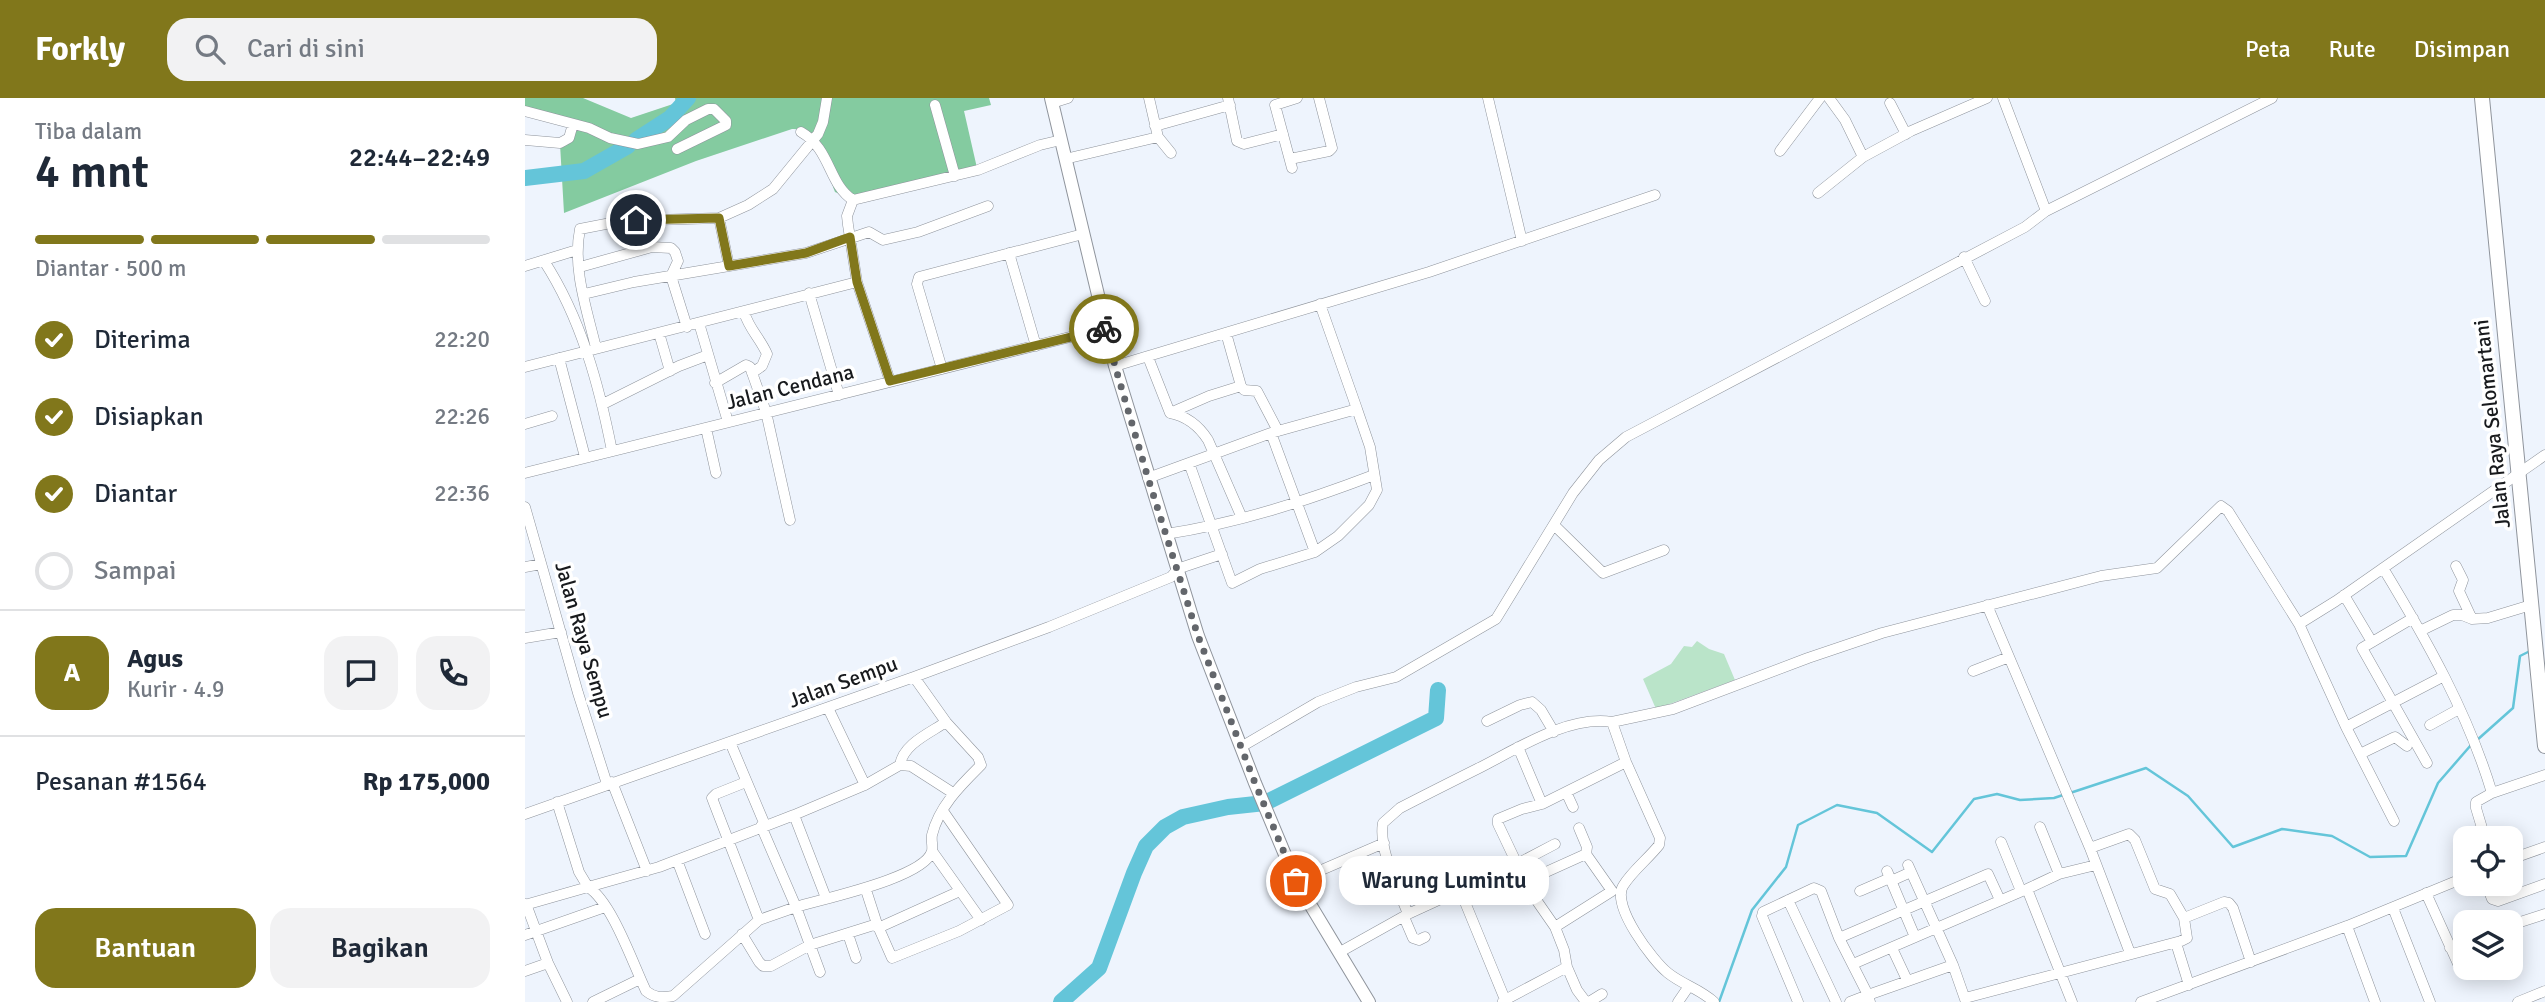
<!DOCTYPE html>
<html lang="id">
<meta charset="utf-8">
<style>
body{margin:0;font-family:Signika,sans-serif;background:#f2f2f3;color:#1f2937;height:100vh;display:flex;flex-direction:column;font-size:26px;white-space:nowrap}
*{box-sizing:border-box;margin:0}
p{font-size:23px;color:#747a83}
.icon{flex:none;width:38px;height:38px;fill:none;stroke:currentColor;stroke-width:2;stroke-linecap:round;stroke-linejoin:round}
.map{position:relative;flex:1;overflow:hidden}
.sheet{display:flex;flex-direction:column;background:#fff;width:525px}
.sheet>*{flex:none}
.controls{position:absolute;left:1928px;top:728px;display:grid;gap:14px}
.controls a{display:grid;place-items:center;width:70px;height:70px;border-radius:14px;background:#fff;box-shadow:0 4px 18px #0003;font-size:35px}
.pin{position:absolute;display:grid;place-items:center;width:60px;height:60px;color:#fff;margin:-30px;border:4px solid #fff;border-radius:50%;box-shadow:0 2px 7px #0007}
.courier{position:absolute;display:grid;place-items:center;width:70px;height:70px;margin:-35px;border:5px solid #81771b;border-radius:50%;background:#fff;color:#222;box-shadow:0 2px 9px #0007}
.bubble{position:absolute;height:49px;border-radius:21px;background:#fff;box-shadow:0 4px 18px #0003;font-size:23px;font-weight:600;line-height:49px;text-align:center}
.headline em{font-style:normal;font-weight:600}
.headline div{display:flex;flex-direction:column-reverse}
.headline{display:flex;align-items:center;justify-content:space-between;height:119px;padding:0 35px}
h1{font-size:46px;font-weight:600;line-height:52px}
.bar{display:grid;grid-template-columns:repeat(4,1fr);gap:10px 7px;align-content:center;height:84px;padding:0 35px}
.bar i{height:9px;border-radius:5px;background:#e0e1e3}
.bar .on{background:#81771b}
.bar p{grid-column:span 4}
.line{display:flex;align-items:center;gap:18px;padding:0 35px;border-top:2px solid #e0e1e3}
.line div{flex:1}
.round{display:grid;place-items:center;flex:none;width:74px;height:74px;border-radius:21px;background:#f2f2f3}
ol{padding:0 35px;list-style:none}
li{display:flex;align-items:center;gap:21px;height:77px}
li p{margin-inline-start:auto}
li .icon{padding:7px;border-radius:50%;background:#81771b;color:#fff;stroke-width:4}
li:last-child{color:#747a83}
li i{width:38px;height:38px;border:4px solid #e0e1e3;border-radius:50%}
.button{display:flex;gap:14px;margin-top:auto;padding:14px 35px}
.button a{flex:1;height:80px;border-radius:21px;background:#81771b;color:#fff;font-size:28px;font-weight:600;line-height:80px;text-align:center}
.button a+a{background:#f2f2f3;color:#1f2937}
header{display:flex;align-items:center;gap:42px;box-sizing:border-box;height:98px;padding:0 35px;background:#81771b;color:#fff}
header strong{font-size:33px}
nav{display:flex;gap:38px;margin-inline-start:auto;font-size:24px}
.search{width:490px;height:63px;background:#f2f2f3;display:flex;align-items:center;gap:18px;box-sizing:border-box;padding:0 24px;border-radius:21px;color:#747a83;font-size:26px}
main{display:flex;flex:1;min-height:0}
.map>svg:first-child{display:block}
</style>
<header>
<strong>Forkly</strong>
<div class="search"><svg class="icon" aria-label="search" viewBox="0 0 24 24"><circle cx="10" cy="10" r="6"/><path d="M15 15l6 6"/></svg>Cari di sini</div>
<nav><a>Peta</a><a>Rute</a><a>Disimpan</a></nav>
</header>
<main>
<section class="sheet">
<div class="headline"><div><h1>4 mnt</h1><p>Tiba dalam</p></div><em>22:44–22:49</em></div>
<div class="bar"><i class="on"></i><i class="on"></i><i class="on"></i><i></i><p>Diantar · 500 m</p></div>
<ol>
<li><svg class="icon" aria-label="check" viewBox="0 0 24 24"><path d="M5 12l5 5 9-10"/></svg>Diterima<p>22:20</p></li>
<li><svg class="icon" aria-label="check" viewBox="0 0 24 24"><path d="M5 12l5 5 9-10"/></svg>Disiapkan<p>22:26</p></li>
<li><svg class="icon" aria-label="check" viewBox="0 0 24 24"><path d="M5 12l5 5 9-10"/></svg>Diantar<p>22:36</p></li>
<li><i></i>Sampai</li>
</ol>
<div class="line" style="height:126px"><b class="round" style="background:#81771b;color:#fff">A</b><div><b>Agus</b><p>Kurir · 4.9</p></div><a class="round"><svg class="icon" aria-label="chat" viewBox="0 0 24 24"><path d="M4 5h16v11H9l-5 4z"/></svg></a><a class="round"><svg class="icon" aria-label="phone" viewBox="0 0 24 24"><path d="M5 4h4l2 5-3 2q2 4 5 5l2-3 5 2v4C11 20 4 13 5 4z"/></svg></a></div>
<div class="line" style="height:91px"><div>Pesanan #1564</div><b>Rp 175,000</b></div>
<div class="button"><a>Bantuan</a><a>Bagikan</a></div>
</section>
<div class="map">
<svg width="2020" height="904" viewBox="0 0 2020 904">
<rect width="100%" height="100%" fill="#eef4fd"/>
<!-- green -->
<path fill="#bae4c9" d="M1172,543L1184,551L1199,556L1210,582L1131,611L1118,581L1146,566L1159,548L1167,549Z"/>
<!-- forest -->
<path fill="#84cba0" d="M0,0H58L106,20L151,5L150,0H464L466,7L439,13L452,70L328,102L310,94C302,73 296,29 267,31L171,63L39,115L35,46L49,24L0,11Z"/>
<g fill="none" stroke-linecap="round" stroke-linejoin="round">
<!-- stream -->
<path stroke="#64c5d9" stroke-width="2.5" d="M1951,643L1988,610L1995,558L2005,553
M1545,695L1621,670L1663,698L1708,749L1757,731L1807,738L1845,759L1881,758L1913,685L1946,647
M1194,904L1227,812L1261,769L1273,727L1312,707L1352,715L1407,754L1449,701L1472,696L1495,702L1529,700L1538,697"/>
<!-- river -->
<path stroke="#64c5d9" stroke-width="16" d="M111,42L145,20L163,0
M0,80L59,73L103,48
M536,904L574,870L609,775L621,748L640,729L658,719L703,709L740,705L911,620L913,592"/>
<!-- minor casing -->
<g stroke="#8f949c" stroke-width="11">
<path id="minor" d="M624,0L633,39L646,55
M703,0L712,43L719,46L758,36
M963,0L997,143
M1304,0L1320,22L1338,59
M1478,0L1521,113L1747,0
M527,5L543,0
M1365,5L1381,36
M410,7L430,78
M0,13L64,30L85,40L113,46L143,39L161,22L183,11H189L201,23V27L197,29L152,51
M630,28L705,7
M276,34C306,51 303,86 328,102
M0,42L35,45L44,40L48,26
M1255,53L1295,0
M540,61L633,39
M765,61L804,53L807,50L794,0
M767,70L750,7L772,0
M1293,95L1338,59L1386,33L1462,0
M194,120L204,168
M484,155L511,248
M1439,159L1460,203
M19,163C56,220 74,287 87,353
M0,168L52,152
M55,169L127,149L146,150L150,154L153,163L146,178L162,229
M284,195L314,297
M59,196L109,184L281,155L344,134L358,142L393,134L463,108
M219,214C224,231 235,240 242,256L237,268L227,275
M174,225L203,324
M134,235L145,273
M701,235L716,288L719,292L732,293L753,333
M71,250C62,212 47,170 55,131L96,123L194,120L223,107L248,91L293,36L298,24L302,0
M623,259L645,315C661,318 674,328 683,342L717,420
M34,260L60,359
M590,268L904,174L1130,97
M0,269L332,184
M417,271L392,186L394,179L558,136
M365,283L332,184L323,127L322,118L328,102L453,72L515,47L536,42
M190,285L221,267L225,269L241,314L265,422
M78,306L154,268L183,257
M645,315L684,298L716,288
M0,326L27,318
M181,330L191,375
M746,335L790,454
M664,365L707,485L735,471L790,454L813,438L844,407L852,392L845,349L832,311
M0,375L581,230
M623,380L746,335L832,311L795,206
M0,409L53,595L82,686
M1029,427L1078,475L1139,452
M641,436C713,425 781,403 849,377
M1931,468L1938,482L1934,493L1947,521
M0,469L16,466
M1858,470C1901,541 1943,615 1967,695L1951,704V710L1960,740
M652,471L697,456
M1819,497L1847,544
M1462,507L1565,750L1605,855
M1888,520L1837,550L1902,665
M1774,526L1821,629L1869,723
M1895,533L1928,517H1937L1947,521L1963,520L2006,507
M0,540L36,534
M1448,573L1484,559
M303,610L340,687
M962,623L995,607L1007,604L1016,612L1029,634
M421,624C405,635 378,646 375,667L386,668L428,695
M1087,624L1148,611L1283,560L1357,535L1576,478L1632,470L1696,408L1703,413L1774,526L1811,503L2020,357
M1905,627L1934,611
M1821,629L1919,578
M205,644L240,727
M716,649L793,604L831,589L871,579L971,521L1048,395L1074,362L1101,339L1500,129L1521,113
M993,649L1017,706
M1835,656L1870,639L1882,648
M87,684L122,773
M221,684L191,696L187,700L234,822
M1967,695L2020,677
M1042,696L1048,709
M0,716L389,579L524,529L646,479L652,472
M269,717L301,800
M236,728L271,809C296,801 400,780 407,753C408,748 406,742 407,737C414,708 436,687 456,667L453,659L421,624L389,579
M1515,729L1534,776
M1054,730L1062,749L1061,756
M1476,744L1496,793
M1030,746L992,766L1005,793L1030,829L1039,852L1042,869L1052,892L1061,904
M1565,750L1604,736L1610,742L1630,791L1645,796L1659,820
M407,753L456,822
M1986,761L2020,749
M152,762L180,836
M1383,767L1428,867L1441,904
M1362,773L1390,839
M771,783L859,745
M1366,783L1386,774
M999,784L1061,756L1087,793L1030,829
M1961,786L1967,801L1973,803L2020,786
M63,789C87,804 108,866 121,893C130,900 137,900 148,898L234,822L271,809L295,874
M63,789L134,769L269,717L340,687L375,667
M1502,791L1534,776L1571,767
M341,792L352,826L367,860L434,833L483,807L418,713
M935,792L981,904
M1335,793L1365,780
M1901,795L1934,868L1941,865
M1263,802L1311,904
M1,806L23,865L42,904
M0,807L63,789L54,774L32,704
M1868,810L1905,904
M883,816C874,792 853,751 858,725L875,710C900,697 926,684 952,671C990,652 1043,617 1087,624L1101,664
M879,819L888,840L894,842L900,839
M1986,827L2020,816
M1822,828L1850,904
M353,830L435,793
M217,836L234,864L238,868H246L285,847L352,826
M323,836L331,860
M0,837L80,809
M1314,840L1463,776L1475,802
M1651,845L1664,887
M1367,850L1382,882
M1925,850L1941,843
M815,854L883,816L992,766L973,726V721L997,711L1017,706L1101,664L1135,740L1134,747C1123,761 1107,773 1098,788C1086,808 1128,863 1143,875C1158,887 1175,891 1189,904
M1328,866L1502,791L1547,904
M0,873L23,865
M1440,900L1656,843L1662,840L1659,820L1699,804L1704,805L1708,810L1726,864
M978,903L1042,869
M68,904L115,881
M1064,904L1077,896
M1153,904L1164,888
M1273,904L1237,818L1238,814L1289,790L1296,793L1314,840L1343,897L1428,867
M1325,904L1343,897L1345,904
M1616,904L1822,828L1941,779
M1993,904L2020,893"/>
</g>
<!-- tertiary casing -->
<g stroke="#8f949c" stroke-width="14">
<path id="tertiary" d="M526,0L590,268L673,538L730,685L771,783L844,904"/>
</g>
<!-- secondary casing -->
<g stroke="#8f949c" stroke-width="16">
<path id="secondary" d="M1957,0L2020,648"/>
</g>
<!-- minor -->
<use href="#minor" stroke="#fff" stroke-width="10"/>
<!-- tertiary -->
<use href="#tertiary" stroke="#fff" stroke-width="12"/>
<!-- secondary -->
<use href="#secondary" stroke="#fff" stroke-width="14"/>
</g>
<g fill="none" stroke-linecap="round" stroke-linejoin="round">
<!-- done -->
<path stroke="#63666b" stroke-width="7" stroke-dasharray="0 12.6" d="M579,231L581,230L590,268L623,380L673,538L730,685L771,783"/>
<!-- route -->
<path stroke="#81771b" stroke-width="9" d="M111,122L194,120L204,168L281,155L325,139L332,184L365,283L579,231"/>
</g>
<g text-anchor="middle" dominant-baseline="central" stroke-width="7" stroke-linejoin="round" paint-order="stroke">
<!-- street labels -->
<g font-size="21" fill="#181a1d" stroke="#fff">
<text transform="translate(265 289) rotate(-14)">Jalan Cendana</text>
<text transform="translate(1967 326) rotate(-96)">Jalan Raya Selomartani</text>
<text transform="translate(59 542) rotate(74)">Jalan Raya Sempu</text>
<text transform="translate(318 584) rotate(-20)">Jalan Sempu</text>
</g>
</g>
</svg>
<div class="controls">
<a><svg class="icon" aria-label="locate" viewBox="0 0 24 24"><circle cx="12" cy="12" r="6"/><path d="M12 2v4M12 18v4M2 12h4M18 12h4"/></svg></a>
<a><svg class="icon" aria-label="layers" viewBox="0 0 24 24"><path d="M12 4l9 5-9 5-9-5zM3 14l9 5 9-5"/></svg></a>
</div>
<div class="pin" style="left:771px;top:783px;background:#ea580c"><svg class="icon" aria-label="bag" viewBox="0 0 24 24"><path d="M5 8h14l-1 12H6zM9 8a3 3 0 0 1 6 0"/></svg></div>
<div class="pin" style="left:111px;top:122px;background:#1f2937"><svg class="icon" aria-label="home" viewBox="0 0 24 24"><path d="M3 11l9-7 9 7M6 9v11h12V9"/></svg></div>
<div class="courier" style="left:579px;top:231px"><svg class="icon" aria-label="bike" viewBox="0 0 24 24"><circle cx="6" cy="16" r="4"/><circle cx="18" cy="16" r="4"/><path d="M6 16l4-8h5l3 8M10 8l3 8H6M13 5h3"/></svg></div>
<div class="bubble" style="left:814px;top:758px;width:210px">Warung Lumintu</div>
</div>
</main>
